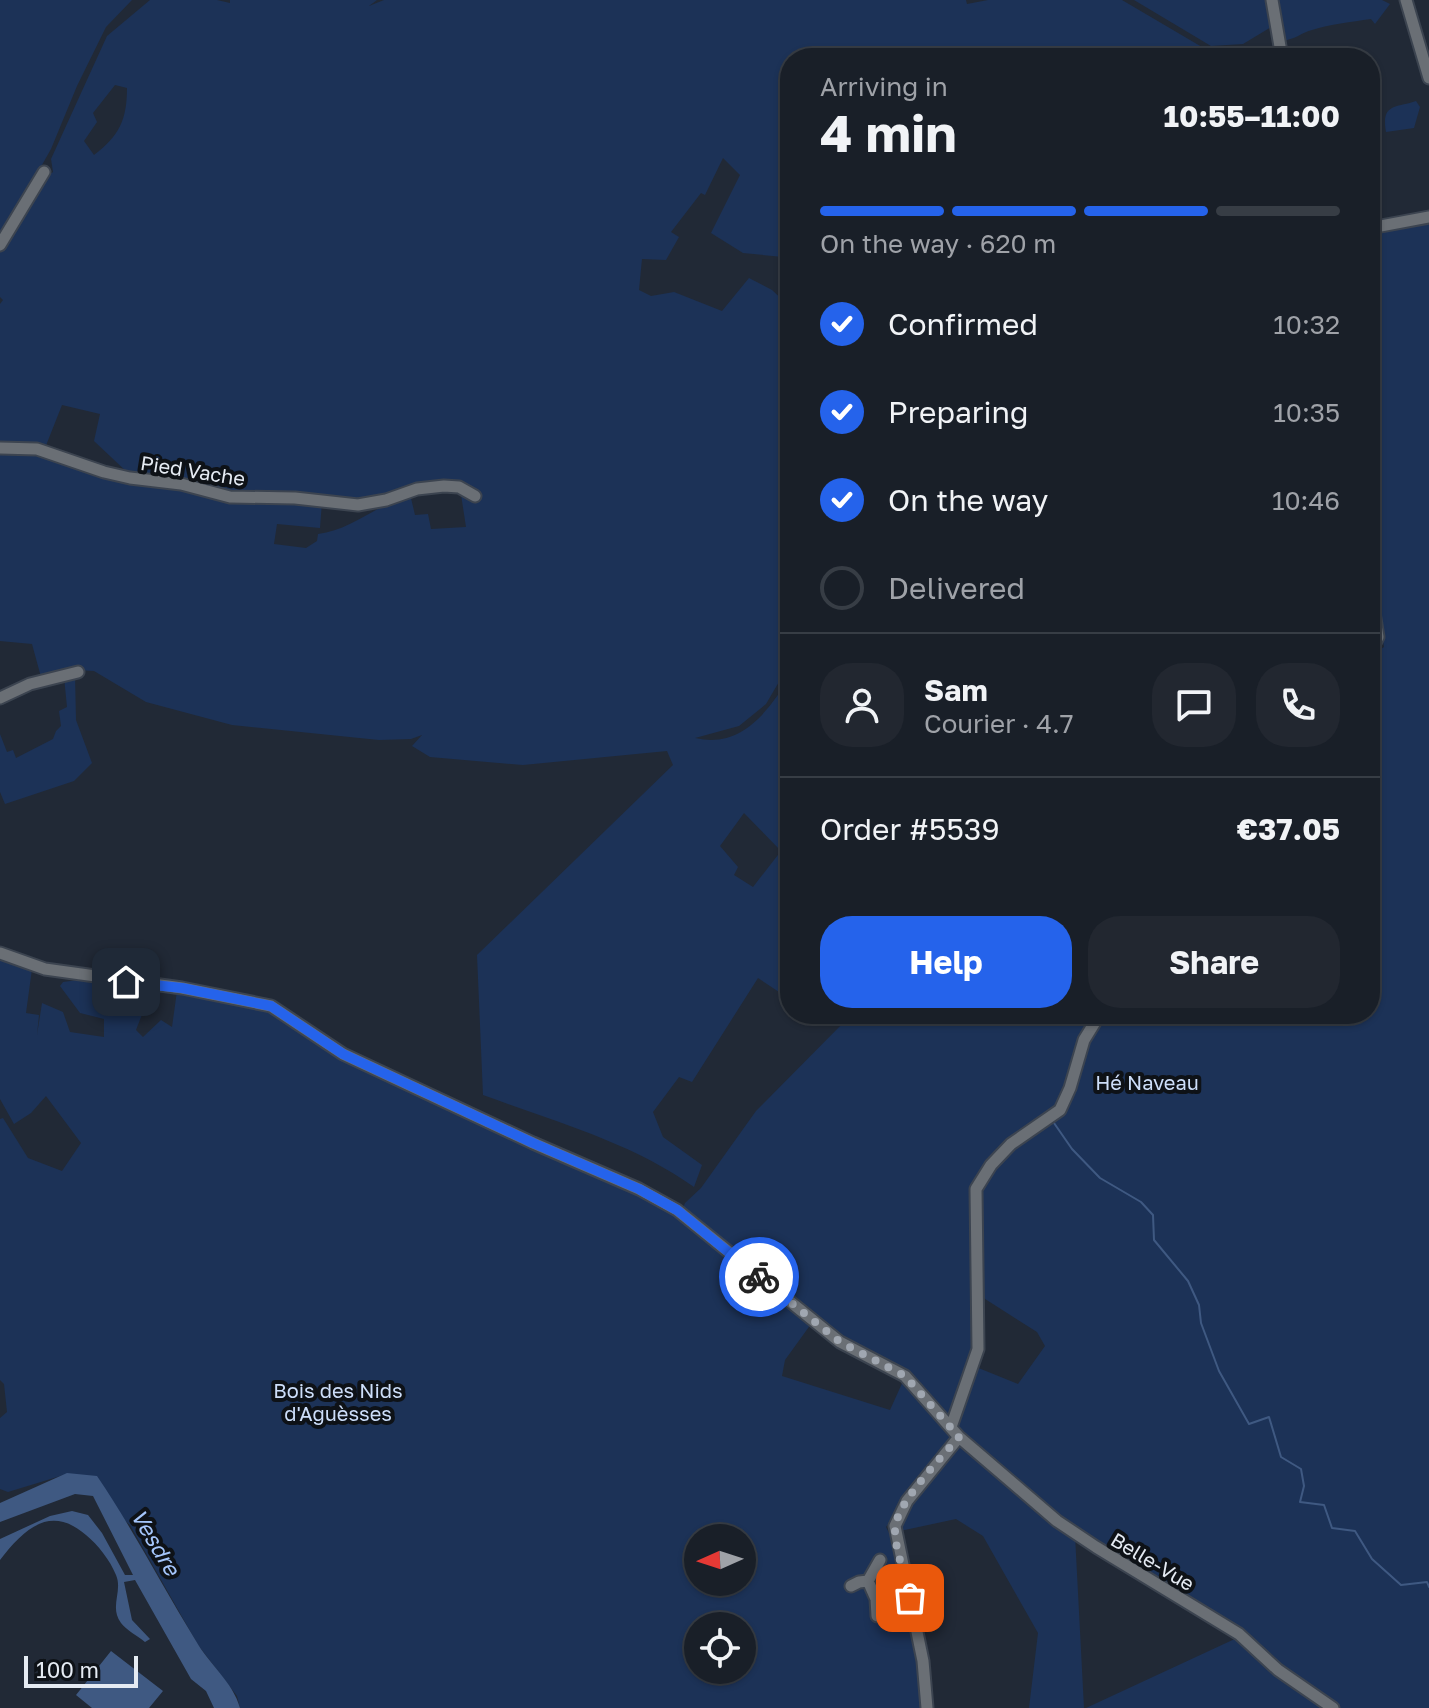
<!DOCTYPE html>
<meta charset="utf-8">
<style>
body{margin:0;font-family:"Golos Text",sans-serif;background:#222730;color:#f1f3f6;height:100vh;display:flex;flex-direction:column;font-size:30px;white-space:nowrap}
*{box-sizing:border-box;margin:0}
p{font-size:26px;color:#9fa2a8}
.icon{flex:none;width:44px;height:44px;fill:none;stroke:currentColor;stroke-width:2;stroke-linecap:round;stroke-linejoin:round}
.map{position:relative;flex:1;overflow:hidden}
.details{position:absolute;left:780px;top:48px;width:600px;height:976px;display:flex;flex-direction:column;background:#191f28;border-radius:32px;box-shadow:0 2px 6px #0004,0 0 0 2px #373d45}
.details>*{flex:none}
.needle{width:52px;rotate:267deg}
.controls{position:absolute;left:684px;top:1524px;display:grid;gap:16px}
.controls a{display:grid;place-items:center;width:72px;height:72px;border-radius:50%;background:#191f28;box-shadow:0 2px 6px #0004,0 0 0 2px #373d45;font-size:40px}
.scale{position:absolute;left:24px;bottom:20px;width:114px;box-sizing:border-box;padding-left:8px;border:4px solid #e5ebf3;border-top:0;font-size:22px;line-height:28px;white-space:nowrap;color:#e5ebf3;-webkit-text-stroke:6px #0e1217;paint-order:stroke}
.pin{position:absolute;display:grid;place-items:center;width:68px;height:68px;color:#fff;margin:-34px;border-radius:16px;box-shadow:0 4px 12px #0006}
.courier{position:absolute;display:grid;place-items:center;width:80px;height:80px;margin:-40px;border:6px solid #2563eb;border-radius:50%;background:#fff;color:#222;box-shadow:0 2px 10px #0007}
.overview em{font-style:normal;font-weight:700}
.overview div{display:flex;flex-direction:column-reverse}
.overview{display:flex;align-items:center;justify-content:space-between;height:136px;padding:0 40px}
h1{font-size:52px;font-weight:700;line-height:60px}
.bar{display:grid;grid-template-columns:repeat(4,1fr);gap:12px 8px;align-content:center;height:96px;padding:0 40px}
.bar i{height:10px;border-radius:6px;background:#373d45}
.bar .on{background:#2563eb}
.bar p{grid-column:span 4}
.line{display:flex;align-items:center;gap:20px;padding:0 40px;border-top:2px solid #373d45}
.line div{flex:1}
.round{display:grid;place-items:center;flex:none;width:84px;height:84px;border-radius:32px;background:#222730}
ol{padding:0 40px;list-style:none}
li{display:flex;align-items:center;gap:24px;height:88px}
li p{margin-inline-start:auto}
li .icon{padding:8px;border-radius:50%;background:#2563eb;color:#fff;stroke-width:4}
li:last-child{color:#9fa2a8}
li i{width:44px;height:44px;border:4px solid #373d45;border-radius:50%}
.button{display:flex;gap:16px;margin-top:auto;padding:16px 40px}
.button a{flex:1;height:92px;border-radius:32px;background:#2563eb;color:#fff;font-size:32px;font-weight:700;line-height:92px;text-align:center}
.button a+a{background:#222730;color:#f1f3f6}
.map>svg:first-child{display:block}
</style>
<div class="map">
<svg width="1429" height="1708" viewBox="0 0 1429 1708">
<rect width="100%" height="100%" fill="#212936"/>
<!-- green -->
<path fill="#1c3257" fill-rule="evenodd" d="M0,0H132L106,27L77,86L51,149L0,239Z
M150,0H217L230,3V0H377L369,6L384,0H966L967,4L988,0H1122L1207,50L1167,58H790V262L783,257L743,253L711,233L740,175L723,158L705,195L701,193L671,232L679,237L666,260L642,259L639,290L651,296L674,292L722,311L749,278L772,290L790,307V663L766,704L739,726L695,738C742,749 768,711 790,677V959L786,965L790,972L779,992L758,978L692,1082L679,1077L653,1112L663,1137L702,1165L694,1187C633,1143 554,1121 483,1095L477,955L673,765L667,751L523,765L430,757L412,746L422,735L411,739L379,740L232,725L146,702L94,671L77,670L41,677L32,644L0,641V450L33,451L135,483L169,485L229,500L322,502L320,528L277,524L274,544L306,548L317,541L318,534C352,530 378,504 410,494L415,515L428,514L431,529L466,527L460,488H422L354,503L300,495H236L188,481L128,473L94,441L100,414L62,405L45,448L0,446V304L3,300L0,297V250L12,234L38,183L53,172L51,159L107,36ZM115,85L127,88C127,120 119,136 94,155L84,141L97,122L93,113ZM744,813L781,851L753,887L734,875L738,867L720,846Z
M1134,0H1269L1273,26L1243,44L1211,46Z
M1275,0H1382L1390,4L1375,24L1371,19C1351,22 1330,24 1312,30C1300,33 1297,39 1282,41Z
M1416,101L1420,107L1414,128L1386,132C1381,103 1396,108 1416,101Z
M1429,220V1708H1338L1059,1519L956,1428L976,1367L1018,1384L1045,1346L1037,1332L982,1297L981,1187L1013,1141L973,1190L976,1348L954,1408L947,1417L906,1374L856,1349L683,1208L685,1203L701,1188L756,1111L852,1014H1370V656L1384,647L1370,562V231Z
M75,675L76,720L92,763L74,781L5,804L0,792V734L7,752L13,750L16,758L53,739L56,731L61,726L59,711L67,707L64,677Z
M0,957L32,969L26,1013L39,1015L37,1035L42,1003L63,1012L70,1032L104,1037V1019L80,1013L60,986L63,982L78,980L110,987L112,1003L122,1006L128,997L141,996L148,999L136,1030L143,1037L161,1020L172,1027L177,991L272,1009L346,1059L673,1212L811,1324L785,1360L782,1376L890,1410L904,1379L954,1437L886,1527L894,1543L919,1659L923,1708H240L237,1696L198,1645L130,1525L67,1474L8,1492L0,1489V1418L7,1412L4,1384L0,1380V1119L3,1118L28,1158L62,1171L81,1143L46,1096L31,1113L14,1124L0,1099ZM698,1538H742V1582H698ZM698,1626H742V1670H698Z
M961,1442L1075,1535L1084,1708H1029L1038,1633L983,1536L956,1519L900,1531C904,1501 942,1466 961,1442Z
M1239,1637L1329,1708H1086Z"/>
<!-- water -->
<path fill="#3f5982" d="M67,1473L97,1476C133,1529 162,1586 196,1641C209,1664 233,1682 240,1708H214L206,1691L191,1679L135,1580L124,1582L132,1620L150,1639L145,1642C138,1636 126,1630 121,1623C109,1607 123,1591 116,1575C110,1560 98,1545 86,1535C50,1504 24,1529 0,1560V1539L50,1516L72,1511L88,1515L102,1533L125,1575H133L93,1496L75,1494L0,1522V1503Z
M111,1651L163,1691L149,1708H92L76,1695Z"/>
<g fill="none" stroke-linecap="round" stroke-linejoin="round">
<!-- stream -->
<path stroke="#3f5982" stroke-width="2" d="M1054,1123L1072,1149L1100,1178L1141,1202L1153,1215L1154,1240L1188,1281L1199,1305L1201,1323L1219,1371L1249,1424L1269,1417L1281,1457L1301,1469L1304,1486L1300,1502L1324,1505L1332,1528L1355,1531L1372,1559L1401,1585L1427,1582L1429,1587"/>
<!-- minor casing -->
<g stroke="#3c4450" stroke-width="15">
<path id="minor" d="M1272,0L1282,58
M1406,0L1429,78
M1370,228L1429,217
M0,245L44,172
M0,448L37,449L104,472L130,478L181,484L230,497L295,498L358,505L386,500L417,489L444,486L459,487L475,496
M1370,588L1378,637L1370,653
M0,698L30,684L78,672
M0,953L45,969L182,988L271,1006L343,1054L533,1143L639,1189L677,1210L840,1342L905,1376L959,1437L1057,1521L1096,1547L1239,1634L1278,1670L1333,1708
M951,1427L978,1349L976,1189L991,1165L1011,1144L1060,1110L1070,1088L1084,1040L1100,1014
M868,1581L876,1599L877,1616
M851,1586L859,1582L868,1581L880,1560
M927,1708L923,1661L895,1526L907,1501L959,1437"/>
</g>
<!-- minor -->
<use href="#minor" stroke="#6a6f75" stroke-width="11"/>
</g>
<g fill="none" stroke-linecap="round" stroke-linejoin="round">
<!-- done -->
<path stroke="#a0a7b1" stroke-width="8" stroke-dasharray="0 14.4" d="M759,1277L840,1342L905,1376L959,1437C942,1457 895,1504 895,1530C895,1552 906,1576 910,1598"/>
<!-- route -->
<path stroke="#2563eb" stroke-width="10" d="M126,982L182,988L271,1006L343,1054L533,1143L639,1189L677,1210L759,1277"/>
</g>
<g text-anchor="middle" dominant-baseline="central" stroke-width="8" stroke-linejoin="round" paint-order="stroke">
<!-- street labels -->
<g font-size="20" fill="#e5ebf3" stroke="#0e1217">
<text transform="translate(193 470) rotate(9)">Pied Vache</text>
<text transform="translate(1153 1561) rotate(31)">Belle-Vue</text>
</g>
<!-- park labels -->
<g font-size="20" fill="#cddef9" stroke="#0e1217">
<text x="1147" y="1082">Hé Naveau</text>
<text x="338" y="1390">Bois des Nids<tspan x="338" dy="23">d'Aguèsses</tspan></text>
</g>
<!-- water labels -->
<g font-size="22" font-style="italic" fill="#a4c5fa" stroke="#0e1217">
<text transform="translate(156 1542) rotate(59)">Vesdre</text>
</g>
</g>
</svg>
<div class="controls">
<a><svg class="needle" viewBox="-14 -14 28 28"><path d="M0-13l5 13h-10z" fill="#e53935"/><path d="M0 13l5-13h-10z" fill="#9fa2a8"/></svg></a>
<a><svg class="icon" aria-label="locate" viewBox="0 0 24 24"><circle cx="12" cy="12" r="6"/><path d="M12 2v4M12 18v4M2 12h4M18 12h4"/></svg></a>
</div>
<div class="scale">100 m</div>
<div class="pin" style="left:910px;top:1598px;background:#ea580c"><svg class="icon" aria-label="bag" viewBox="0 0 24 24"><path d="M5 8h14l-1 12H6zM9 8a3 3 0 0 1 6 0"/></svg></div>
<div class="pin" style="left:126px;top:982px;background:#1f2937"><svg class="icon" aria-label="home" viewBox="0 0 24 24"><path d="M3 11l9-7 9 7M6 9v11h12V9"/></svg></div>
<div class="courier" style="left:759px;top:1277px"><svg class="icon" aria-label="bike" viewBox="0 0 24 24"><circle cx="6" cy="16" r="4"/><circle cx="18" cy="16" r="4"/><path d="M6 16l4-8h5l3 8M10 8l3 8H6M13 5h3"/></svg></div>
<section class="details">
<div class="overview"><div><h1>4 min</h1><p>Arriving in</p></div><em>10:55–11:00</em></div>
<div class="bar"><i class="on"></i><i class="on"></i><i class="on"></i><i></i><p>On the way · 620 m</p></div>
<ol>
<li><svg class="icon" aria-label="check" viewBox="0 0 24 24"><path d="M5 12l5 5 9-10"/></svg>Confirmed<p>10:32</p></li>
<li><svg class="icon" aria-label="check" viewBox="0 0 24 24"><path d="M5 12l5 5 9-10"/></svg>Preparing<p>10:35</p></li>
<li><svg class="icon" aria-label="check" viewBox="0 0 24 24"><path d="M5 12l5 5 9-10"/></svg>On the way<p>10:46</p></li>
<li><i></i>Delivered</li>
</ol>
<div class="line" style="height:144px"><a class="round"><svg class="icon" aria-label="person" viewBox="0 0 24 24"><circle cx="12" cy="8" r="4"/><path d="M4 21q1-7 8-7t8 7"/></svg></a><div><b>Sam</b><p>Courier · 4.7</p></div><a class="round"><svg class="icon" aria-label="chat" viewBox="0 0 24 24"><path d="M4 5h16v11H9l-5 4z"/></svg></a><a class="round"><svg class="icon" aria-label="phone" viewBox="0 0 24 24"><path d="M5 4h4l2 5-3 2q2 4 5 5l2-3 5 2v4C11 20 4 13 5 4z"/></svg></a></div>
<div class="line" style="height:104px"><div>Order #5539</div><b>€37.05</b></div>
<div class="button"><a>Help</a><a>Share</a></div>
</section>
</div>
